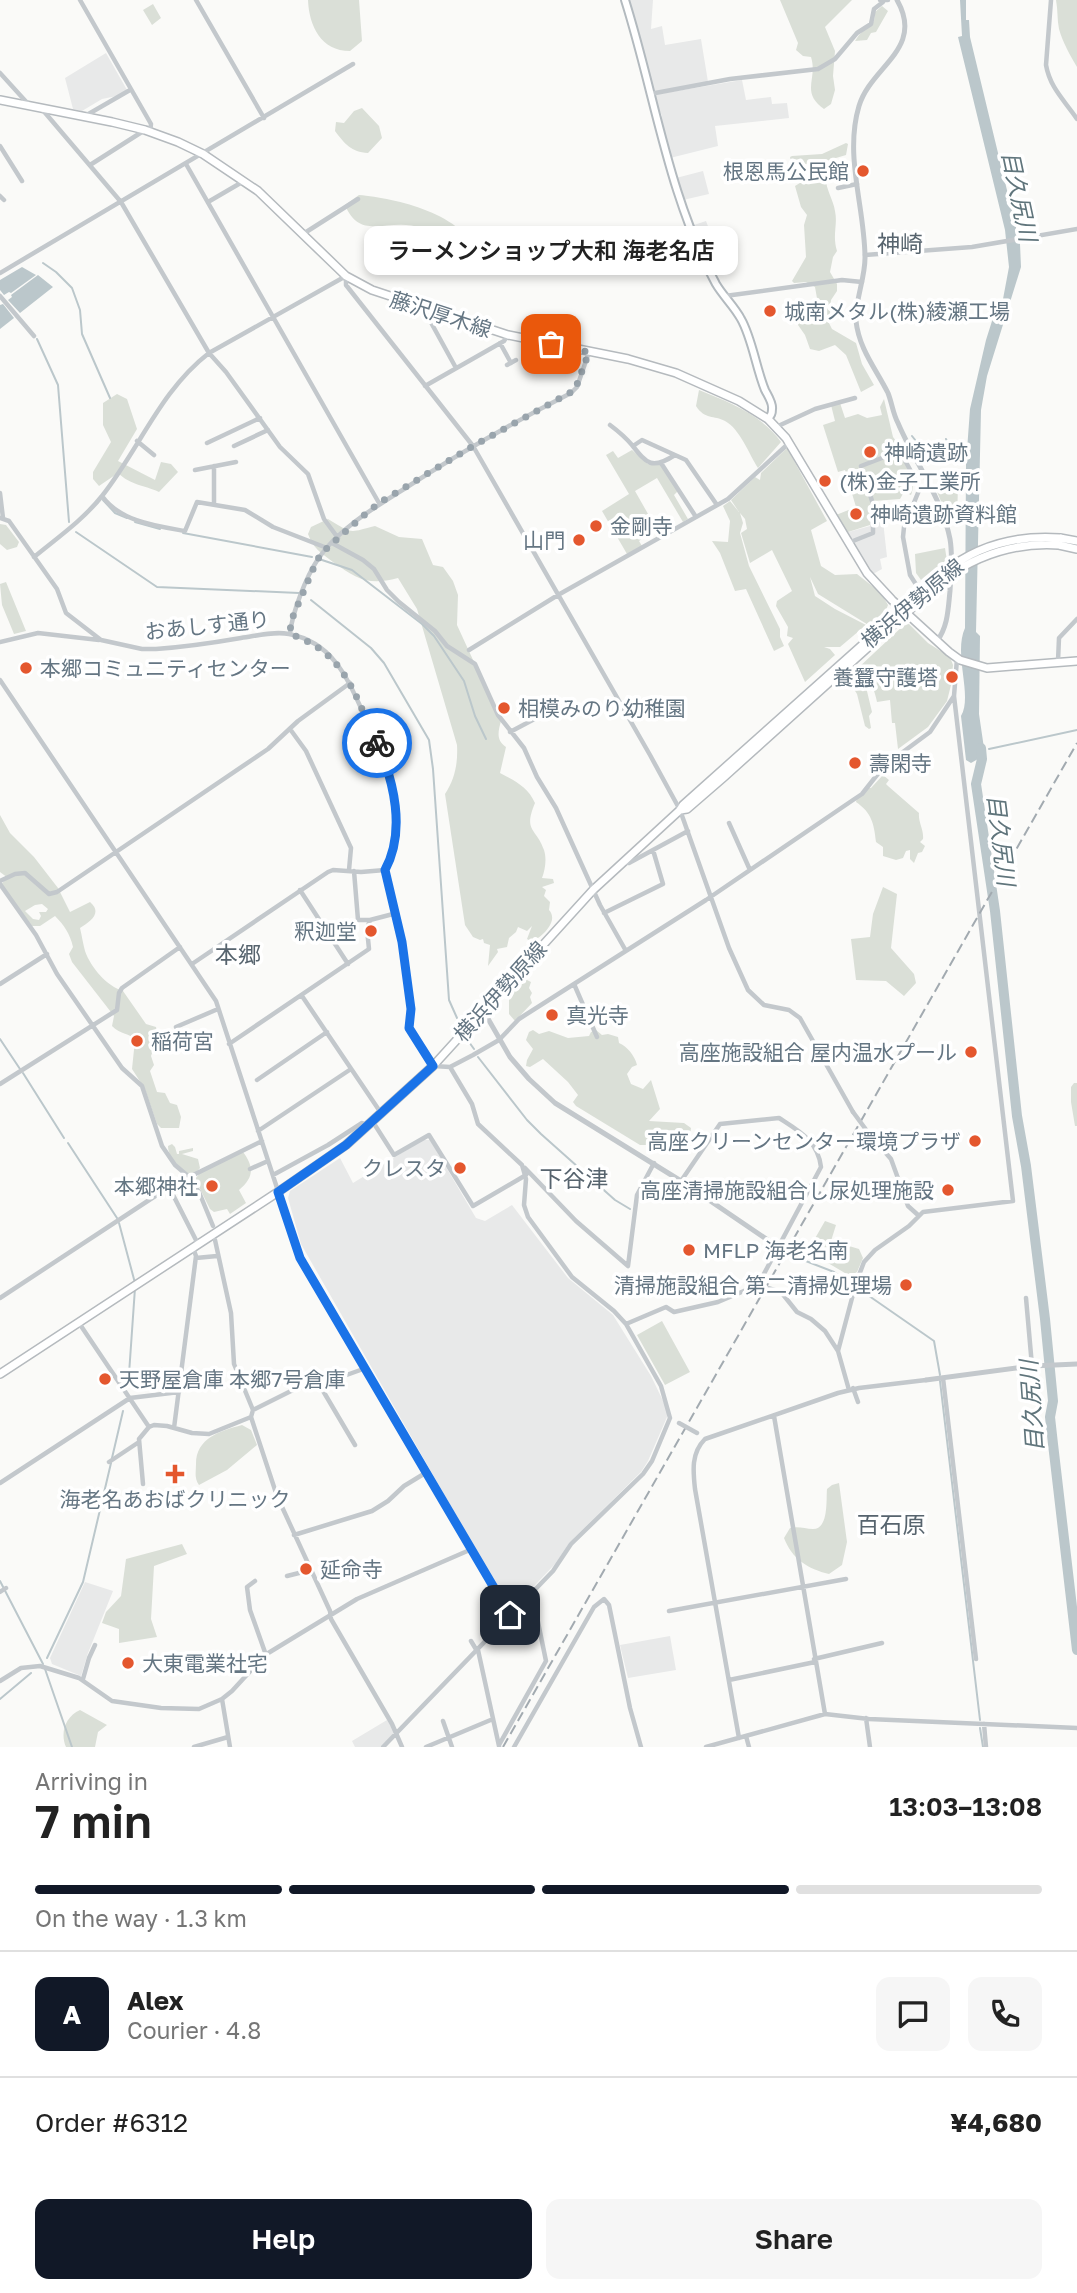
<!DOCTYPE html>
<meta charset="utf-8">
<style>
body{margin:0;font-family:"Golos Text","Noto Sans JP",sans-serif;background:#f6f6f6;color:#222;height:100vh;display:flex;flex-direction:column;font-size:26px;white-space:nowrap}
*{box-sizing:border-box;margin:0}
p{font-size:23px;color:#767676}
.icon{flex:none;width:38px;height:38px;fill:none;stroke:currentColor;stroke-width:2;stroke-linecap:round;stroke-linejoin:round}
.map{position:relative;height:1747px;overflow:hidden}
.panel{display:flex;flex-direction:column;background:#fff;flex:1}
.panel>*{flex:none}
.pin{position:absolute;display:grid;place-items:center;width:60px;height:60px;color:#fff;margin:-30px;border-radius:14px;box-shadow:0 4px 10px #0006}
.courier{position:absolute;display:grid;place-items:center;width:70px;height:70px;margin:-35px;border:5px solid #1a73e8;border-radius:50%;background:#fff;color:#222;box-shadow:0 2px 9px #0007}
.bubble{position:absolute;height:49px;border-radius:14px;background:#fff;box-shadow:0 4px 10px #0003;font-size:23px;font-weight:600;line-height:49px;text-align:center}
.summary em{font-style:normal;font-weight:600}
.summary div{display:flex;flex-direction:column-reverse}
.summary{display:flex;align-items:center;justify-content:space-between;height:119px;padding:0 35px}
h1{font-size:46px;font-weight:600;line-height:52px}
.bar{display:grid;grid-template-columns:repeat(4,1fr);gap:10px 7px;align-content:center;height:84px;padding:0 35px}
.bar i{height:9px;border-radius:5px;background:#e0e0e0}
.bar .on{background:#111827}
.bar p{grid-column:span 4}
.line{display:flex;align-items:center;gap:18px;padding:0 35px;border-top:2px solid #e0e0e0}
.line div{flex:1}
.round{display:grid;place-items:center;flex:none;width:74px;height:74px;border-radius:14px;background:#f6f6f6}
.cta{display:flex;gap:14px;margin-top:auto;padding:14px 35px}
.cta a{flex:1;height:80px;border-radius:14px;background:#111827;color:#fff;font-size:28px;font-weight:600;line-height:80px;text-align:center}
.cta a+a{background:#f6f6f6;color:#222}
.map>svg:first-child{display:block}
</style>
<div class="map">
<svg width="1077" height="1747" viewBox="0 0 1077 1747">
<rect width="100%" height="100%" fill="#fafaf8"/>
<!-- built -->
<path fill="#e8e9e9" d="M629,0H653L651,29L662,26L665,45L701,39L708,82L653,92L639,33Z
M106,53L127,90L117,96L102,99L82,111L73,109L65,78Z
M742,80L746,100L771,97L772,104L787,103L789,118L715,126L718,146L670,158L659,119L662,116L653,95Z
M703,171L709,194L683,200L676,178Z
M706,221L721,260L710,263L694,225Z
M870,521H883L887,557L880,559L882,569L873,574L845,533L870,526Z
M423,1140H430L476,1218L485,1221L512,1205L568,1278L613,1315L651,1376L667,1409V1417L648,1461L641,1472L569,1543L555,1564L519,1602L508,1606L301,1244L288,1198L290,1191L340,1158L353,1183Z
M85,1582L113,1591L88,1653L81,1676L52,1664L50,1658Z
M670,1636L676,1670L628,1678L620,1645Z
M387,1720L395,1732L380,1747H355L352,1741Z"/>
<!-- green -->
<path fill="#dadfd7" fill-rule="evenodd" d="M308,0H359L362,41L350,51C321,51 309,26 308,0Z
M780,0H852L825,27L835,51L833,76L835,90L831,104L824,109C800,92 818,79 811,57L803,56L796,50L798,43Z
M1056,0H1077V67C1070,55 1063,43 1059,29C1057,20 1058,10 1056,0Z
M153,4L161,18L152,25L143,10Z
M882,6L888,11L876,32L871,33L867,40L855,41L859,35L874,21L875,12Z
M362,108L379,126L382,138L368,153C351,152 345,144 335,131L336,122L344,123L354,111Z
M846,143L848,144L846,155L826,161L792,166L790,157L792,156L822,154Z
M821,170L826,176C825,189 833,198 835,211C838,225 832,235 837,251L833,257L830,272L837,284V291L831,300L829,323L832,329L856,343L862,364L874,385L861,392L846,355L835,345L819,351L810,349L805,335L798,325L800,320L815,315L818,304L815,287L806,282L794,283L792,281L806,257L804,225L807,215L801,207L795,186Z
M359,195C395,198 467,214 477,256L472,262C455,251 441,235 422,228C388,216 361,243 345,205Z
M699,390C729,402 762,415 781,442L758,468C749,454 740,429 725,421C714,415 705,420 696,406Z
M117,394L127,399L137,429L118,461L155,480L161,462L171,464L178,472L159,492C142,484 132,486 118,473L99,486L93,479V472L111,442L103,425V403Z
M884,399L893,437L905,453L895,451C906,461 917,481 911,495L904,492L900,499L874,501L870,504V525L845,533L836,515L856,507L845,470L838,472L823,425L835,421L831,405L840,403L845,418L858,414L867,418L882,415L880,407Z
M787,448L827,521L811,530L821,566L835,575L857,574L881,593L888,605L884,615L870,626L818,594L810,577L815,596L835,609L866,625L840,647H824L830,649L835,655L805,682L788,644L793,638L787,636L788,627L776,606L777,601L792,591L772,550L750,563L741,533L747,529L745,519L740,513L743,523L740,533L749,566L780,629V637L784,646L774,651L746,589L735,591L720,553L712,541L728,542L730,521L723,506L730,501L739,512L731,500L755,477L760,480L761,473Z
M632,450L648,464L661,465L678,491L674,495L688,519L683,522L657,478L635,491L656,528L639,541L642,546L627,554L602,511L629,494L606,455L613,451L618,458Z
M956,484L958,485L957,522L951,525L935,487Z
M328,519C353,534 348,533 375,526L399,537L422,539L433,565L443,567L453,581L458,595L457,625L501,721C498,732 496,740 506,747L500,773C515,781 528,787 535,803C523,832 536,827 544,850C547,859 545,870 542,878L553,879L554,883L542,887L546,890L544,896L550,902L549,910C559,921 543,936 532,942L527,939L532,926L527,931L518,927L516,932L509,938L507,947L497,949L498,952L488,966L490,945L484,943L483,939L480,940L473,937L465,925L445,794C455,779 458,763 457,745L417,609L398,578C368,586 357,579 333,562C321,553 313,548 308,534L311,527Z
M0,524L6,525L19,542L17,547L7,550L0,544Z
M945,548L947,561L921,580L916,573L915,554Z
M6,582L26,631L14,634L2,605L0,584Z
M909,624L928,643L950,657L953,665L951,685L947,701L928,727L898,749L895,723H892L890,700L877,702C875,690 868,675 858,668L904,625Z
M857,674L866,687L872,712L869,716L871,728L869,729L865,726L857,694L850,683L833,689L850,675Z
M883,775L889,780L886,784L888,786L919,813C918,822 924,830 923,839L920,842L925,846L922,852L918,853L914,863L910,859V850L906,851L903,858L896,860L883,856V847L876,842C874,824 872,813 856,802L857,797L866,788H871Z
M0,815L10,833L34,857L58,888L70,912L90,902C103,913 90,922 80,928C82,936 83,944 85,951C91,968 107,986 123,991L146,1024L156,1027L158,1037L151,1056L154,1065L150,1071L157,1092L165,1093L170,1103L177,1105L181,1117L179,1128H161L157,1124L145,1089L132,1069L135,1040C129,1032 120,1035 112,1026L114,1016L72,962L69,954L73,947C70,934 64,925 55,916L40,926H32L1,884L8,878L0,872ZM42,904L48,909L46,912H39L41,916L39,920L33,919L25,911L35,905Z
M883,887L897,894L891,948L914,974L916,983L904,996L886,981L856,980L851,939L870,937L873,914Z
M521,977L531,982L529,988L532,993L530,997L532,1003L515,1021L509,1014V990Z
M533,1030L539,1034L549,1031L568,1038L589,1036L591,1032L596,1030L602,1035L608,1034L618,1037L619,1043C627,1046 635,1056 637,1065L632,1067L627,1074L631,1084L643,1089L651,1080L660,1109L649,1121L684,1123L691,1128L690,1134L664,1145H640L576,1106L573,1102L578,1095L568,1082L543,1059L530,1067L526,1066L527,1060L533,1049L526,1040L529,1032Z
M1074,1083H1077V1126H1075L1071,1102V1087Z
M172,1144L175,1147L177,1154H179V1151L193,1148V1151L182,1154L198,1159L200,1168L196,1173L190,1175C180,1169 168,1158 168,1146Z
M243,1152C255,1168 253,1178 239,1190L246,1203L230,1214L227,1209L214,1212L210,1209L195,1179L200,1173Z
M825,1221L836,1225L831,1241L835,1249L844,1253L849,1246L859,1249L863,1258L857,1272L850,1276L828,1263L806,1254Z
M662,1321L690,1372L665,1385L637,1335Z
M242,1425L251,1430L257,1445L227,1470L199,1485C194,1478 196,1472 196,1464C196,1438 220,1431 242,1425Z
M839,1483L847,1542L842,1565L829,1574C808,1569 792,1559 784,1538L790,1528C799,1526 805,1529 813,1529C829,1529 826,1500 827,1489L832,1485Z
M182,1544L187,1554L154,1566L151,1619L157,1637L119,1643V1629L102,1623L106,1612L121,1596L126,1559Z
M80,1710L107,1725L98,1732L95,1747H66C60,1733 65,1717 80,1710Z"/>
<!-- water -->
<path fill="#bbc7cb" d="M960,0H966V20H969L970,37L1020,244L1021,267L987,376L981,410L976,632L980,636L979,714L985,755L971,763L966,760L961,716C973,696 953,654 965,628L966,464L970,409L986,340L998,302L1003,299L1009,267L1005,230L958,37L962,36Z
M22,267L36,275L11,293L9,292L4,295L0,290V280Z
M38,275L53,287L20,313L8,300L12,297L11,295Z
M3,304L14,318L0,329V305Z"/>
<g fill="none" stroke-linecap="round" stroke-linejoin="round">
<!-- stream -->
<path stroke="#bbc7cb" stroke-width="2" d="M43,263L56,272L72,288L80,310L82,334L110,398
M37,339L58,385L69,522
M912,436L932,461
M946,439L958,463
M103,500L115,513L127,518
M135,522L160,529
M76,532L157,587L299,593
M183,533L312,557
M322,560L352,570L422,624L434,636L464,681L475,716L486,739
M311,600L371,648L384,663L429,740L433,769L449,1000L457,1018
M989,749L1077,730
M0,1039L20,1069
M469,1042L474,1049
M478,1057L527,1120L541,1134L615,1200L630,1209
M23,1073L64,1138
M68,1143L117,1218
M119,1223L135,1283
M780,1251L834,1272L848,1282
M859,1289L934,1341L940,1375
M129,1374L135,1288
M940,1381L980,1720
M112,1458L123,1411
M0,1581L43,1664
M47,1658L83,1582L111,1463
M45,1669L72,1747
M0,1699L31,1673
M980,1728L983,1747"/>
<!-- river -->
<path stroke="#bbc7cb" stroke-width="10" d="M981,748L982,759L976,784L995,911L1017,1116L1026,1166L1045,1319L1053,1401L1050,1417L1053,1444L1077,1650"/>
<!-- secondary casing -->
<g stroke="#b3babf" stroke-width="10">
<path id="secondary" d="M625,0C655,95 668,196 716,284C723,296 734,306 741,319C752,338 756,368 765,390C768,396 773,403 772,409C772,414 771,415 768,419"/>
</g>
<!-- primary casing -->
<g stroke="#b5babe" stroke-width="10">
<path id="primary" d="M0,100L112,122L145,130L178,142L203,154L258,191L346,276L372,290L508,335L628,359L676,373L739,401L768,419L786,438L867,573L892,600L949,652L960,660L987,668L1077,661
M1060,538L1077,541
M1059,545L1077,549
M680,810L687,809L724,777L944,579
M0,1374L278,1192L346,1145L433,1066L593,890L680,810L683,805L944,572"/>
</g>
<!-- minor -->
<path stroke="#c3c8cc" stroke-width="4.5" d="M80,0L151,124L150,132
M196,0L264,118
M880,0H888
M1051,0L1046,65C1050,88 1065,101 1077,119
M0,73L30,106
M650,94L730,79L818,69L835,59L857,33L871,24L874,9L883,2
M41,108L121,202L209,353L226,372L280,447L308,474L324,519L338,538
M85,116L130,90
M0,146L22,181
M186,164L379,503
M90,165L145,130
M838,188L857,184
M0,196L4,200
M208,202L244,181
M303,234L358,199
M865,255L972,247L1077,229
M0,273L353,64
M0,296L34,336
M725,296L842,280L862,282
M423,308L456,368
M500,343L511,363
M507,365L516,360
M425,386L504,341L507,336
M610,425C618,431 626,438 632,445C647,464 652,470 675,455
M776,427L815,409L855,398
M137,441L154,455
M207,443L260,418
M234,446L268,430
M633,446L642,440L686,460L717,505
M661,463L696,517
M214,466V504
M195,470L236,462
M0,493L3,518
M102,496C121,522 156,526 185,531L197,502L245,510L273,527L327,548
M0,518L9,521L57,589L66,613L101,640L142,649H156C184,647 212,643 241,638C256,636 273,631 289,634C336,643 349,683 367,721C387,766 411,822 385,870L403,942L411,1009L409,1028L433,1066L450,1067L473,1055L499,1040L519,1019L706,900L853,800L862,794L884,766L930,732L954,696
M332,543L363,560L374,569L387,590L399,602L435,631L447,646L475,664L498,715L524,748L537,777L556,808L600,905L626,951
M848,543L873,533V504L861,466L895,453H901L920,488
M34,557C57,538 83,520 102,496C140,448 160,391 209,353L346,276V285L473,446L650,755L680,810L729,948L748,990L764,1005L789,1010L800,1018L853,1112
M917,586L910,575L903,537L904,527L920,488L928,486
M290,634C292,613 306,577 318,559C337,530 375,507 404,489C458,454 514,422 571,393L577,387L589,352
M0,642L38,633L99,640
M469,650L558,595L728,499L789,443
M1058,661L1059,638L1077,619
M0,680L216,1001L278,1191
M290,729L306,751L351,848L349,870
M510,732L542,715
M729,823L750,870
M624,862L629,863L688,831
M354,871L358,920H370L397,913
M0,881L15,874L25,873L49,894L57,892L268,749L298,721L350,683
M0,884L36,935L57,974L122,1068L142,1086L162,1146L175,1165L188,1176L199,1192L213,1226
M300,890L348,964
M604,913L663,884L653,850
M192,964L328,872L333,870L361,872L385,870
M0,984L47,954
M574,984L597,1037
M302,996L381,1113
M176,1027L218,1009
M229,1044L369,949L367,929L370,920
M257,1080L327,1032
M0,1084L117,1010L119,993L122,988L180,947
M373,1122L394,1155L429,1135L473,1206L526,1175
M258,1131L351,1069
M870,1135L891,1159L908,1206L918,1215
M525,1168L576,1221L628,1266L637,1195L654,1163
M250,1169L268,1161
M273,1175L328,1145L362,1123L368,1126
M169,1187L198,1244
M215,1240L231,1313L234,1364L253,1410L251,1417L277,1496L330,1611L331,1619L392,1724L402,1747
M196,1258L217,1256
M758,1285L781,1292L797,1312L811,1319L825,1331L838,1351L849,1390
M0,1298L169,1187L262,1141
M1026,1298L1032,1366
M79,1323L149,1427
M626,1324L666,1307L674,1312L718,1302L758,1285L821,1167C818,1141 799,1131 779,1118L720,1124L681,1181
M838,1351L856,1283L864,1262L875,1250L909,1226L923,1212L1013,1201L954,696L957,659
M943,1378L976,1659
M319,1384L355,1445
M853,1388L858,1402
M253,1410L297,1388L327,1382L366,1368
M774,1416L825,1714
M174,1428L196,1256L193,1248
M109,1462L139,1442
M0,1483L130,1398L179,1392
M143,1484L139,1439L149,1427L154,1425L167,1426L192,1433L209,1434L251,1417
M294,1535L372,1511L388,1501L404,1486L427,1472
M287,1576L311,1570
M255,1581L247,1587L250,1610L266,1655
M0,1592L6,1588
M669,1611L846,1579
M471,1641L477,1651
M478,1650L499,1746
M814,1659L882,1643
M83,1679L89,1658L95,1645
M729,1680L815,1662
M0,1681L21,1668L40,1666L79,1678L112,1701L161,1708L199,1709L222,1699L232,1691L265,1655L357,1599L472,1549
M222,1699L230,1747
M866,1718L870,1747
M443,1721L452,1747
M984,1724L986,1747
M746,1736L749,1747
M739,1738L695,1489C693,1471 691,1453 705,1439L838,1393L859,1388L926,1380
M499,1745L546,1661L532,1593
M194,1747L228,1737
M383,1747L553,1571L571,1544L643,1474L652,1461L670,1418L661,1386L626,1324L614,1311L572,1277L528,1217L524,1205L526,1179L522,1165L478,1124L472,1104L450,1067
M426,1747L493,1719
M514,1747L594,1607L604,1599L609,1605L630,1708L641,1747
M706,1747L825,1714L869,1719L1077,1728"/>
<!-- tertiary -->
<path stroke="#c3c8cc" stroke-width="5" d="M897,0C925,49 871,66 859,106C844,156 865,208 865,258C865,279 855,300 856,321C859,349 876,369 888,393C892,403 893,414 898,423C914,461 942,498 950,539C953,556 951,574 950,591C948,610 948,626 937,641
M483,1010L510,1057L529,1079L555,1103L681,1181L778,1247
M278,1192L300,1258L510,1615
M926,1380L1032,1366L1077,1364"/>
<!-- secondary -->
<use href="#secondary" stroke="#fff" stroke-width="6"/>
<!-- primary -->
<use href="#primary" stroke="#fff" stroke-width="7"/>
<!-- rail -->
<path stroke="#a2aab0" stroke-width="2" stroke-dasharray="10 5" stroke-linecap="butt" d="M503,1747L1077,743"/>
<!-- primary-bridge casing -->
<g stroke="#b5babe" stroke-width="10" stroke-linecap="butt">
<path id="primary-bridge" d="M944,572C978,545 1018,535 1060,538
M944,579C979,554 1016,542 1059,545"/>
</g>
<!-- minor-bridge -->
<path stroke="#c3c8cc" stroke-width="4.5" d="M853,1112L870,1135
M679,1423L697,1433"/>
<!-- primary-bridge -->
<use href="#primary-bridge" stroke="#fff" stroke-width="7"/>
</g>
<g fill="none" stroke-linecap="round" stroke-linejoin="round">
<!-- done -->
<path stroke="#99a4ac" stroke-width="7" stroke-dasharray="0 12.6" d="M377,743C354,694 346,653 290,634L291,621L317,560L327,548L363,516L379,503L473,446L575,390L589,352L551,344"/>
<!-- route -->
<path stroke="#1a73e8" stroke-width="9" d="M377,743C394,781 406,831 385,870L402,942L411,1009L409,1028L433,1066L346,1145L278,1192L300,1258L510,1615"/>
</g>
<!-- markers -->
<g fill="#e4572e" stroke="#fff" stroke-width="2.5">
<circle cx="863" cy="171" r="7"/>
<circle cx="770" cy="311" r="7"/>
<circle cx="870" cy="452" r="7"/>
<circle cx="825" cy="481" r="7"/>
<circle cx="856" cy="514" r="7"/>
<circle cx="596" cy="526" r="7"/>
<circle cx="579" cy="540" r="7"/>
<circle cx="26" cy="668" r="7"/>
<circle cx="952" cy="677" r="7"/>
<circle cx="504" cy="708" r="7"/>
<circle cx="855" cy="763" r="7"/>
<circle cx="371" cy="931" r="7"/>
<circle cx="552" cy="1015" r="7"/>
<circle cx="137" cy="1041" r="7"/>
<circle cx="971" cy="1052" r="7"/>
<circle cx="975" cy="1141" r="7"/>
<circle cx="460" cy="1168" r="7"/>
<circle cx="212" cy="1186" r="7"/>
<circle cx="948" cy="1190" r="7"/>
<circle cx="689" cy="1250" r="7"/>
<circle cx="906" cy="1285" r="7"/>
<circle cx="105" cy="1379" r="7"/>
<path d="M171.5 1463.5h7v7h7v7h-7v7h-7v-7h-7v-7h7z"/>
<circle cx="306" cy="1569" r="7"/>
<circle cx="128" cy="1663" r="7"/>
</g>
<g text-anchor="middle" dominant-baseline="central" stroke-width="7" stroke-linejoin="round" paint-order="stroke">
<!-- poi labels -->
<g font-size="21" fill="#657683" stroke="#fff" text-anchor="start">
<text x="849" y="171" text-anchor="end">根恩馬公民館</text>
<text x="784" y="311">城南メタル(株)綾瀬工場</text>
<text x="884" y="452">神崎遺跡</text>
<text x="839" y="481">(株)金子工業所</text>
<text x="870" y="514">神崎遺跡資料館</text>
<text x="610" y="526">金剛寺</text>
<text x="565" y="540" text-anchor="end">山門</text>
<text x="40" y="668">本郷コミュニティセンター</text>
<text x="938" y="677" text-anchor="end">養蠶守護塔</text>
<text x="518" y="708">相模みのり幼稚園</text>
<text x="869" y="763">壽閑寺</text>
<text x="357" y="931" text-anchor="end">釈迦堂</text>
<text x="566" y="1015">真光寺</text>
<text x="151" y="1041">稲荷宮</text>
<text x="957" y="1052" text-anchor="end">高座施設組合 屋内温水プール</text>
<text x="961" y="1141" text-anchor="end">高座クリーンセンター環境プラザ</text>
<text x="446" y="1168" text-anchor="end">クレスタ</text>
<text x="198" y="1186" text-anchor="end">本郷神社</text>
<text x="934" y="1190" text-anchor="end">高座清掃施設組合し尿処理施設</text>
<text x="703" y="1250">MFLP 海老名南</text>
<text x="892" y="1285" text-anchor="end">清掃施設組合 第二清掃処理場</text>
<text x="119" y="1379">天野屋倉庫 本郷7号倉庫</text>
<text x="175" y="1499" text-anchor="middle">海老名あおばクリニック</text>
<text x="320" y="1569">延命寺</text>
<text x="142" y="1663">大東電業社宅</text>
</g>
<!-- street labels -->
<g font-size="21" fill="#657683" stroke="#fff">
<text transform="translate(441 314) rotate(18)">藤沢厚木線</text>
<text transform="translate(912 603) rotate(-40)">横浜伊勢原線</text>
<text transform="translate(207 625) rotate(-6)">おあしす通り</text>
<text transform="translate(500 991) rotate(-48)">横浜伊勢原線</text>
</g>
<!-- water labels -->
<g font-size="23" font-style="italic" fill="#60757c" stroke="#fff">
<text transform="translate(1020 196) rotate(78)">目久尻川</text>
<text transform="translate(1002 840) rotate(83)">目久尻川</text>
<text transform="translate(1031 1406) rotate(-94)">目久尻川</text>
</g>
<!-- neighbourhood labels -->
<g font-size="23" fill="#57646e" stroke="#fff">
<text x="900" y="243">神崎</text>
<text x="238" y="954">本郷</text>
<text x="574" y="1178">下谷津</text>
<text x="891" y="1524">百石原</text>
</g>
</g>
</svg>
<div class="pin" style="left:551px;top:344px;background:#ea580c"><svg class="icon" aria-label="bag" viewBox="0 0 24 24"><path d="M5 8h14l-1 12H6zM9 8a3 3 0 0 1 6 0"/></svg></div>
<div class="pin" style="left:510px;top:1615px;background:#1f2937"><svg class="icon" aria-label="home" viewBox="0 0 24 24"><path d="M3 11l9-7 9 7M6 9v11h12V9"/></svg></div>
<div class="courier" style="left:377px;top:743px"><svg class="icon" aria-label="bike" viewBox="0 0 24 24"><circle cx="6" cy="16" r="4"/><circle cx="18" cy="16" r="4"/><path d="M6 16l4-8h5l3 8M10 8l3 8H6M13 5h3"/></svg></div>
<div class="bubble" style="left:364px;top:226px;width:374px">ラーメンショップ大和 海老名店</div>
</div>
<section class="panel">
<div class="summary"><div><h1>7 min</h1><p>Arriving in</p></div><em>13:03–13:08</em></div>
<div class="bar"><i class="on"></i><i class="on"></i><i class="on"></i><i></i><p>On the way · 1.3 km</p></div>
<div class="line" style="height:126px"><b class="round" style="background:#111827;color:#fff">A</b><div><b>Alex</b><p>Courier · 4.8</p></div><a class="round"><svg class="icon" aria-label="chat" viewBox="0 0 24 24"><path d="M4 5h16v11H9l-5 4z"/></svg></a><a class="round"><svg class="icon" aria-label="phone" viewBox="0 0 24 24"><path d="M5 4h4l2 5-3 2q2 4 5 5l2-3 5 2v4C11 20 4 13 5 4z"/></svg></a></div>
<div class="line" style="height:91px"><div>Order #6312</div><b>¥4,680</b></div>
<div class="cta"><a>Help</a><a>Share</a></div>
</section>
